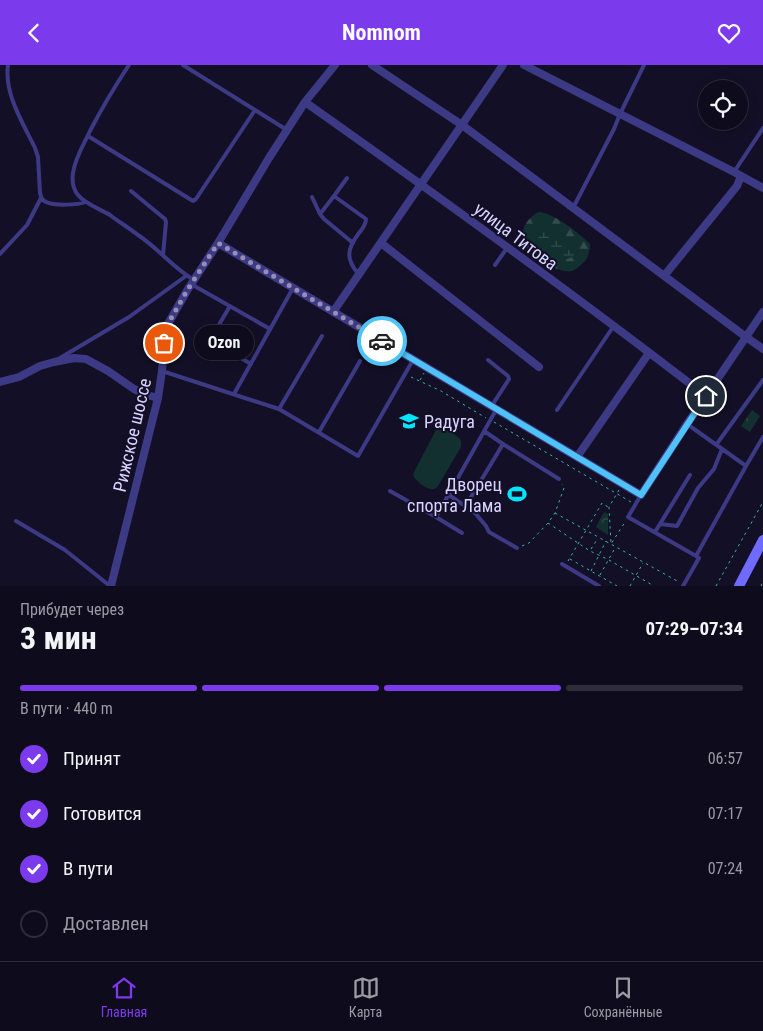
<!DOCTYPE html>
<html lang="ru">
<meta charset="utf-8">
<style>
body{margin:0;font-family:"Roboto Condensed",sans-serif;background:#1c1929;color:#f1f3f6;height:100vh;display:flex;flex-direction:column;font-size:19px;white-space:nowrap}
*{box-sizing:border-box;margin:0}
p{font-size:16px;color:#9b9ba3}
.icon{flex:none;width:28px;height:28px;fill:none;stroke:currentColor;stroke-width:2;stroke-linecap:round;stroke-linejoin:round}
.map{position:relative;height:521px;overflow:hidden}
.sheet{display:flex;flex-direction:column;background:#0e0b1c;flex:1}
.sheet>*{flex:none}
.fabs{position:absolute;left:698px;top:15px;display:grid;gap:10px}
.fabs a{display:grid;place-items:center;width:50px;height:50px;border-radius:50%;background:#0e0b1c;box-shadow:0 2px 12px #0003,0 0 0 1px #2e2b3b;font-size:25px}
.pin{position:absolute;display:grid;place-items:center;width:42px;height:42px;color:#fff;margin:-21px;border:2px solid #fff;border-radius:50%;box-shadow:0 1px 5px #0007}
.courier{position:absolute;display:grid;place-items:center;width:50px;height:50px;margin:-25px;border:4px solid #4fc3f7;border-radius:50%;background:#fff;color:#222;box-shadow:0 1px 6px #0007}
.bubble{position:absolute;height:35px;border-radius:18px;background:#0e0b1c;box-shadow:0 2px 12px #0003,0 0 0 1px #2e2b3b;font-size:16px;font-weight:700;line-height:35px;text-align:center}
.headline em{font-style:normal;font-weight:700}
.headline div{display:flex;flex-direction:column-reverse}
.headline{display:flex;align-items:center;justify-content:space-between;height:85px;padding:0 20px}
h1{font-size:32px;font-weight:700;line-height:38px}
.bar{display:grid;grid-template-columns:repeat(4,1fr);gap:8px 5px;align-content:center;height:60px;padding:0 20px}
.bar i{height:6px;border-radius:4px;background:#2e2b3b}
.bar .active{background:#7c3aed}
.bar p{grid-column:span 4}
ol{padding:0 20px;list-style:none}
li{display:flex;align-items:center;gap:15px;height:55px}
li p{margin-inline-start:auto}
li .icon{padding:5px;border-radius:50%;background:#7c3aed;color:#fff;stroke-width:4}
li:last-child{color:#9b9ba3}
li i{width:28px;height:28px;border:2px solid #2e2b3b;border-radius:50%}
header{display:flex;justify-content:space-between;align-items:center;height:65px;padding:0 20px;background:#7c3aed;color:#fff;font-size:22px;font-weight:700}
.dock{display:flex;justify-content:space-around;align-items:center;height:70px;border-top:1px solid #2e2b3b;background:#0e0b1c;font-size:14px;color:#9b9ba3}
.dock a{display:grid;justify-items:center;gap:2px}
.dock .active{color:#7c3aed}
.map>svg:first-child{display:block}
</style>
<header><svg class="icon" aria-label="back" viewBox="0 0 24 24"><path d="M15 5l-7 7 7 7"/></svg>Nomnom<svg class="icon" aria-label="heart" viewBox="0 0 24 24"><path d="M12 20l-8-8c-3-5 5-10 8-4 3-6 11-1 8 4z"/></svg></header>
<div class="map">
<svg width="763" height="521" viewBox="0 0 763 521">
<defs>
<pattern id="forest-firs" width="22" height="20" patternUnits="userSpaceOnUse" patternTransform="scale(1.25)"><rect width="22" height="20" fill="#12302f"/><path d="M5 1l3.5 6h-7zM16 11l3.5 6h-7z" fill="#344d4e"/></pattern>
<pattern id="wetland-marsh" width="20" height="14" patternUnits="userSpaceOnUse" patternTransform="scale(1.25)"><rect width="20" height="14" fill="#12302f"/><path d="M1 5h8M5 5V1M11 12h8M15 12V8" fill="none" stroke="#344d4e"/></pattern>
<pattern id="park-crowns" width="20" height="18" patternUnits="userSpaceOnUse" patternTransform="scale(1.25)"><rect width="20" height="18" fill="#12302f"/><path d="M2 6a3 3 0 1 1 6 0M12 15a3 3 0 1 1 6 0" fill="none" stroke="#344d4e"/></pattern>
</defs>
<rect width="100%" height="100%" fill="#130f26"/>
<!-- forest -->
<path fill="url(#forest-firs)" d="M539,147C554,148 579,168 590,179C590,187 588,194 582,199C580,201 575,205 572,206C560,209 536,194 528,185C516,172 525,153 539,147Z"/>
<!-- wetland -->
<path fill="url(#wetland-marsh)" d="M539,162L544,163L576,182V189L572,192L567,194L557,188L537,174L536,167Z"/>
<!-- park -->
<path fill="url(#park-crowns)" d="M752,345L760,351L750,367L741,361Z
M604,447L608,449V470L596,462Z"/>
<!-- garden -->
<path fill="#12302f" d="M441,364C445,364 457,370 460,374C462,377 461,379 461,382L438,421C436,423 434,425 430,424C424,423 417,416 413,411L414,407L436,365Z"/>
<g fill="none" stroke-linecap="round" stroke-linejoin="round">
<!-- path -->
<path stroke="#2fb8b0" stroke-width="1" stroke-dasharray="2.5 4" stroke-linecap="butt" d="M411,312L441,326L486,353
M420,315L424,308
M494,357L631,437
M619,425L609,442L611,479L625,457
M555,448L679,517
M548,458L590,486L609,495L654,521
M522,481L529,478L548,458L555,448L564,423L562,419
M591,484L598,473
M570,494L617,521
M568,496L602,438L608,442
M591,506L606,476
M600,510L615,483
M630,521L643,498
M716,521L763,437
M761,521L763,517"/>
<!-- lane -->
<path stroke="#3d3a85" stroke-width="4" d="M8,0C4,29 23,58 35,83L38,92L40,128C41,132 42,136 46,137C54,141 78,140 86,137
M129,0C115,21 102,43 90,66C84,79 75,93 73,108C72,115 73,124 78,130C85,139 100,144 110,150C119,157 129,163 138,170C158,183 173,203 194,215
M183,0L287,65
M88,71L193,136L196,134L255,45
M734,107L763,63
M347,113L334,131L366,154C366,160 362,164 359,168C346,185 346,194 359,210
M131,126L165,154L166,157L163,190
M334,131L320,149L324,154L353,178
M312,132L320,149
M573,143L614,64L620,49L644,0
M0,189L27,160L41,133
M495,200L507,183
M191,219L270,264
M230,241L210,275L251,299
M60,293L129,252L186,211
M488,295L508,311L509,314L491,342
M162,306L279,344L358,391L413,295
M234,329L293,223
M279,344L322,271
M557,345L613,262
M687,359L746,401L763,372
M319,367L360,296
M503,379L559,414
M716,380L763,315
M390,426L436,452L462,468
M449,430L475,448L486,461L489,467L517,483
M641,430L628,452L696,491L746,401
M465,442L503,379L484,366
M436,452L496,345
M16,456L65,485L110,521
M660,459L677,461L698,423L714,404L722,384
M655,467L690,410
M562,499L599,521
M683,521L699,493L696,491"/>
<!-- street -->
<path stroke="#3d3a85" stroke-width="8" d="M372,0L462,60L746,272L763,284
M524,0L734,107L763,123
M305,37C441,133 575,230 706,331
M218,178C359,263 500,346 641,430L687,359L763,247
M381,178L539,302
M664,211L737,121L741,111
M333,247L503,0
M0,317L19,312L40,301L54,297L74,293L86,294L108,306L134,324L147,330L158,333
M577,392L649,288
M111,521L158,333L162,306L165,264L188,224L218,178L269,93L305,37L335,0"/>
<!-- secondary -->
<path stroke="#6f6bff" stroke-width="10" d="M739,521L763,475"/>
</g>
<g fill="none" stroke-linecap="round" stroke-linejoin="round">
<!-- done -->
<path stroke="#948fb3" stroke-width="5" stroke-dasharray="0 9" d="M164,278L165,264L188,224L218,178L382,276"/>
<!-- route -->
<path stroke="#4fc3f7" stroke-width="6" d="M382,276L641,430L706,331"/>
</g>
<!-- icons -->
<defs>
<g id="school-bare" transform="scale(1.5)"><path d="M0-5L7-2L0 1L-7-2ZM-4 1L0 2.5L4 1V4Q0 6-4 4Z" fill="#00e5ff" stroke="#130f26" stroke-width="2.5" paint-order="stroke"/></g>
<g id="stadium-bare" transform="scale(1.5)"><path d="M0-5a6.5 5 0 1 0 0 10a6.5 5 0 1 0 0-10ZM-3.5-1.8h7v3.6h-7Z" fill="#00e5ff" stroke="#130f26" stroke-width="2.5" paint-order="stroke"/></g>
</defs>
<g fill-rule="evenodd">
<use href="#school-bare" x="409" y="356"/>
<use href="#stadium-bare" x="517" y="429"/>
</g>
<g text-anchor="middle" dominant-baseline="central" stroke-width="4" stroke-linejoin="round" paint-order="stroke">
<!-- street labels -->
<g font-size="18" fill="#d9d4ff" stroke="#130f26">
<text transform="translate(516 171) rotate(37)">улица Титова</text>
<text transform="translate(132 370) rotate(-77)">Рижское шоссе</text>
</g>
<!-- poi labels -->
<g font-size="18" fill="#d9d4ff" stroke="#130f26" text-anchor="start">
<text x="424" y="356">Радуга</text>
<text x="502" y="419" text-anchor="end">Дворец<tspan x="502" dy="21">спорта Лама</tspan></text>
</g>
</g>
</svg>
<div class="fabs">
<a><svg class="icon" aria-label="locate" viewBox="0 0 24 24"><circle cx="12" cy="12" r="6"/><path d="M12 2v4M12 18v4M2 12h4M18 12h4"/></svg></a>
</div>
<div class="pin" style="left:164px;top:278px;background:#ea580c"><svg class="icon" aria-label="bag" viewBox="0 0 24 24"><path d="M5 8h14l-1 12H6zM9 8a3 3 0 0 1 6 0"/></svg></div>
<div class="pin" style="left:706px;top:331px;background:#1f2937"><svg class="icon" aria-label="home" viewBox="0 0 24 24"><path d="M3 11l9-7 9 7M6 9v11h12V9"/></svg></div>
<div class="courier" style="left:382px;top:276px"><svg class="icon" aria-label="car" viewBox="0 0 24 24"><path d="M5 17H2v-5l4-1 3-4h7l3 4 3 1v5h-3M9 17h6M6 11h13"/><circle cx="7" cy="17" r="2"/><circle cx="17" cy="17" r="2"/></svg></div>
<div class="bubble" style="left:194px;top:260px;width:60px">Ozon</div>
</div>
<section class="sheet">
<div class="headline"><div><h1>3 мин</h1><p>Прибудет через</p></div><em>07:29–07:34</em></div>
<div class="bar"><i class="active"></i><i class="active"></i><i class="active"></i><i></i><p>В пути · 440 m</p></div>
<ol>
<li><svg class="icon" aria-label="check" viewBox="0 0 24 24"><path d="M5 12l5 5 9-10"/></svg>Принят<p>06:57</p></li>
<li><svg class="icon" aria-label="check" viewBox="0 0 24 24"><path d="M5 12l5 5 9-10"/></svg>Готовится<p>07:17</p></li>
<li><svg class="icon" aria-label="check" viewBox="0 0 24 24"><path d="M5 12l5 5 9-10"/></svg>В пути<p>07:24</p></li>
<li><i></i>Доставлен</li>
</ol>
</section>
<nav class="dock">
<a class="active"><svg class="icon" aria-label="home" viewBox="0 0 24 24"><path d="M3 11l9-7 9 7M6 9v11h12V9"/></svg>Главная</a>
<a><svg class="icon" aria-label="map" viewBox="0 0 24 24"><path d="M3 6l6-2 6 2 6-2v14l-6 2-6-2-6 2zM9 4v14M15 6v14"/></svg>Карта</a>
<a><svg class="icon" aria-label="saved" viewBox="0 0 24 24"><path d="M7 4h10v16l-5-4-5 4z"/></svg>Сохранённые</a>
</nav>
